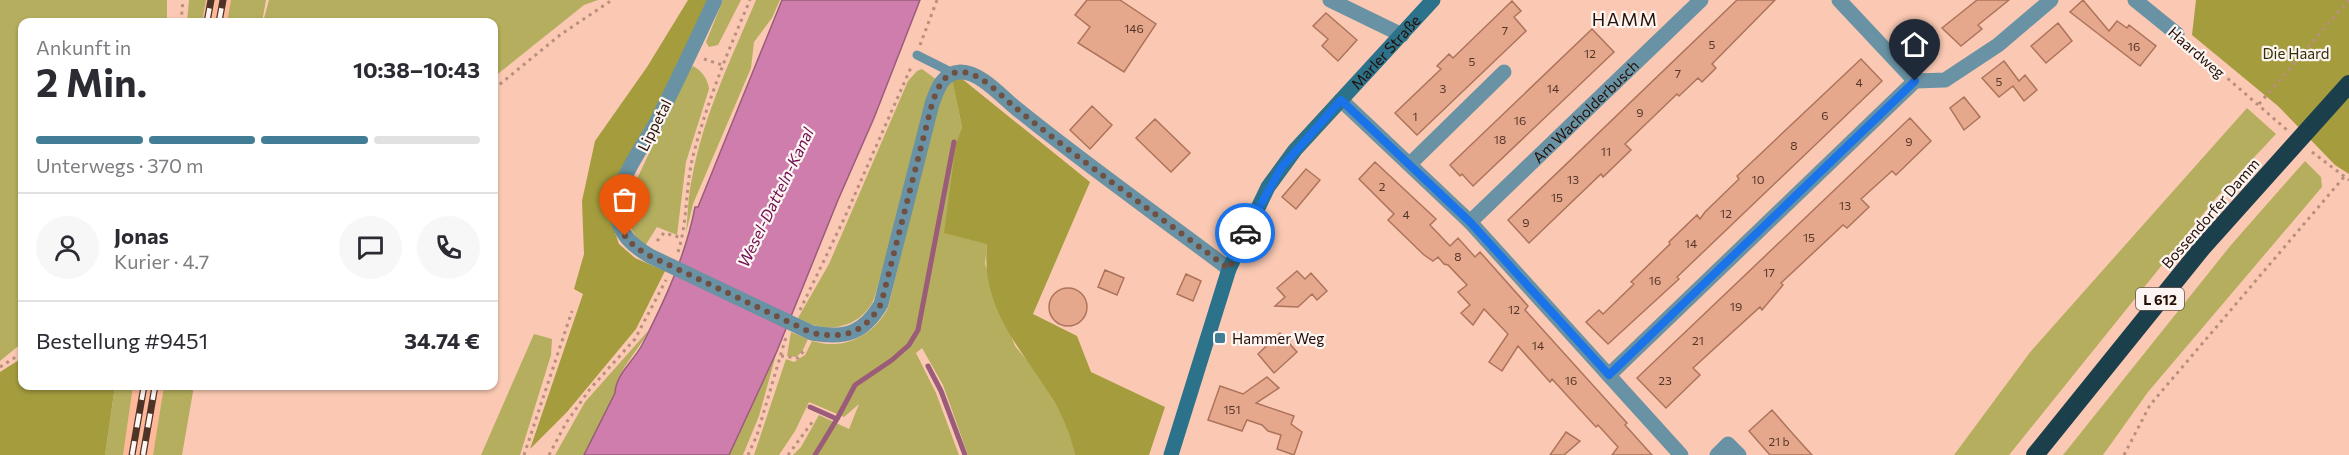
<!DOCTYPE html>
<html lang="de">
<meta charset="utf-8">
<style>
body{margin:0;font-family:Commissioner,sans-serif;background:#f7f7f7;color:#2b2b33;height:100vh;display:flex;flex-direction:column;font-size:22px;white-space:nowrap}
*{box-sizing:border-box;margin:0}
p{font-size:20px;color:#7c7c81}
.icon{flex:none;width:33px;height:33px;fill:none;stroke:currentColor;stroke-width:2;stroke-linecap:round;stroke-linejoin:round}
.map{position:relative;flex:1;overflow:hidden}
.side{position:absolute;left:18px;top:18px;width:480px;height:372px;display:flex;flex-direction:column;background:#fff;border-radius:12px;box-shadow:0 2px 4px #0004}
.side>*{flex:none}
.pin{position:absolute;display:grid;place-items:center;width:51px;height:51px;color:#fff;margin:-62px -26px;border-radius:50% 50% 50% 0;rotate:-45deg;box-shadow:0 0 6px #0007}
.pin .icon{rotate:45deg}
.courier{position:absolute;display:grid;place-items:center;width:60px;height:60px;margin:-30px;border:4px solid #1a73e8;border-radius:50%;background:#fff;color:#222;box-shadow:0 2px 8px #0007}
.headline em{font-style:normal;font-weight:700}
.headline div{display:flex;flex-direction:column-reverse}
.headline{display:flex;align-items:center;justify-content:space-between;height:102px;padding:0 18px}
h1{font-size:39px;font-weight:700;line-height:45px}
.bar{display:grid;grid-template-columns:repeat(4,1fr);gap:9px 6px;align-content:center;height:72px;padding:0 18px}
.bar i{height:8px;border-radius:4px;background:#e1e1e2}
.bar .selected{background:#417e95}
.bar p{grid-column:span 4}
.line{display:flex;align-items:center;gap:15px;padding:0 18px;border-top:2px solid #e1e1e2}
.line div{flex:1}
.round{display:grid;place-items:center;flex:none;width:63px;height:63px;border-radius:32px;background:#f7f7f7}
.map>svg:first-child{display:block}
</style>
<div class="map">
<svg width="2349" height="455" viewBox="0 0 2349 455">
<rect width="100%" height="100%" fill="#fbc9b3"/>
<!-- built -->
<path fill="#feb99a" d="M206,0H231L227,22H202Z
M133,386H164L153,455H123Z"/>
<!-- green -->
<path fill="#b4ae5e" d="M0,0H167V22H22V343L0,361Z
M189,0H206L202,22H187Z
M231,0H266L262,22H227Z
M269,0H598L584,5L494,77V22H263Z
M723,0H741L718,45L709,47L706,42Z
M756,0H780L772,18L754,42L751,68L693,204L686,233C688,215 688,195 692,178C703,116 732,57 756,0Z
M693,66C702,71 708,79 709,89L686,162L677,235L657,227L645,246C631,234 626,220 626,202L688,71Z
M922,69L937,80L874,299C860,329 825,335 798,318L829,264L908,81L917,71Z
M952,79L962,127L956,143L987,244L985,264L1015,346L1038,374L1070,430L1075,455H968L943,385L922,348L916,353L936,393L959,455H793L801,447L819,415L849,429L859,404L844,417L809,402L795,431L779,455H754L786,359L794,362L805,355L812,341C844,351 873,336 888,308L937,107L942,90Z
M2247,108L2276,134L2216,198L2009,455H1954L2031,351Z
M2305,161L2321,177L2322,187L2148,392L2103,455H2063L2231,245Z
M648,331C639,351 616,371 615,393L584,455H555L585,402Z
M791,332L808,339L802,352L796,357L787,356Z
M534,334L552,339L551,355L520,455H481Z
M777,351L759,416L743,455H729Z
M115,386H133L123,455H105Z
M164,386H194L182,455H153Z"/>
<!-- forest -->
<path fill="#a49c3d" d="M688,0H708L665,92L621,170L610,197L609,215L619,244L635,258L665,271L636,329L567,412L530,449L583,294L574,289L584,254L582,201L595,141L647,67Z
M2196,0H2349V174L2335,165L2278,106L2192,35Z
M961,78L1090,182L1033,314L1077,336L1091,372L1165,407L1149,455H1075C1060,375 978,334 987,244L944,233L956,143L962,127L952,79Z
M22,358V386H115L105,455H0V372Z"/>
<!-- water -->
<path fill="#ce7dac" stroke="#9b5c7a" stroke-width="1.5" d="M782,0H920L874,118L838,200L777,351L729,455H584L615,393C616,374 633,362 642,345C664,302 686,255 695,207H698Z"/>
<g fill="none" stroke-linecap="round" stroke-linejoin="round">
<!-- stream -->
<path stroke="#9b5c7a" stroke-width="5" d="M928,366L941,391L965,455
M810,407L837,419L855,385L892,360L909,345L918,330L954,142
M815,455L837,419"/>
</g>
<!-- building -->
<path fill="#e5a88d" stroke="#ad745b" stroke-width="1.5" d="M1087,0H1120L1156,24L1124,72L1078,43L1090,27L1075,15Z
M1737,0H1775L1712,64L1716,68L1702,82L1698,78L1679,96L1677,94L1625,144L1631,150L1603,177L1601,174L1529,243L1508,220Z
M1977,0H2009L1978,25L1982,29L1961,46L1942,28Z
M2083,0L2109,31L2117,21L2127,28L2129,25L2156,46L2140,66L2070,12Z
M1512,1L1521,11L1514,17L1526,31L1417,135L1395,113L1441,69L1437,66L1449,54L1453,58Z
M1326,13L1357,40L1338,61L1322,46L1328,39L1313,26Z
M2058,23L2072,41L2046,63L2031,46Z
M1920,28L1934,50L1921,61L1904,41Z
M1592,29L1614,52L1473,186L1462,174L1460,176L1450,165Z
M1861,59L1882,81L1677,277L1679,279L1608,344L1586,322L1599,310L1603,314L1634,284L1631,282L1670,244L1669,242L1697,215L1700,219L1705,212L1739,179L1737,176Z
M2004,61L2019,81L2025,75L2037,90L2024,101L2013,86L1999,97L1982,78Z
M1964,97L1980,117L1964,130L1950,108Z
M1092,106L1112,125L1090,149L1070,130Z
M1910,118L1931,141L1896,175L1892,171L1861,199L1869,207L1847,228L1843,225L1781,283L1783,285L1762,310L1760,307L1693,368L1700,375L1666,408L1637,378Z
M1155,119L1190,153L1171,172L1136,138Z
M1375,162L1436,219L1430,225L1450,246L1458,238L1475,257L1480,252L1528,306L1525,310L1627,423L1625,425L1652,455H1612L1618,447L1598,425L1596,427L1552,379L1550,382L1518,346L1502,371L1489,362L1508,334L1484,309L1473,325L1461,313L1470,305L1458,292L1467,285L1448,265L1444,264L1438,257L1433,261L1424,255L1388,220L1394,214L1359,179Z
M1306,169L1320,180L1296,209L1282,197Z
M1105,270L1124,278L1117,295L1098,287Z
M1297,271L1305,279L1311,273L1327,291L1317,300L1312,294L1298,307L1275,306L1285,297L1277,288Z
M1186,274L1201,281L1193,301L1177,294Z
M1049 307a19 19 0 1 1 38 0a19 19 0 1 1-38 0Z
M1280,333L1297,352L1274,373L1258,354Z
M1267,377L1279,388L1256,403L1294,416L1291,424L1302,432L1294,455L1277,449L1281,435L1268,431L1262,425L1247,420L1242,431L1208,420L1220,386L1243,394Z
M1772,410L1793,434L1812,455H1770L1749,431Z
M1566,432L1580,441L1564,455H1550Z"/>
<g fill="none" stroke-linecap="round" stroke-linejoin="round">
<!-- path -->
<path stroke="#b88f7d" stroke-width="3" stroke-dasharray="3 4.5" stroke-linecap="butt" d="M181,22L183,0
M2188,44L2287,130
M920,45L937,0
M704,59L722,65
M494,89L560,35L612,0
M2259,104L2349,0
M2312,152L2349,180
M657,241L664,233L682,238
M678,252C688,221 685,188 693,156C707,102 728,51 750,0
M800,310L844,219L912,65
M781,356L798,358L806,348
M0,367L22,353
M524,455L572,311
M549,455L566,423L590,389L635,339L666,280
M748,455L757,435L786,337
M788,455L813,421
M2124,455L2150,405L2344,177"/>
<!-- lane -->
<path stroke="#6993a4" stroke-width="9" d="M917,55L953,73"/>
<!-- street -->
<g stroke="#6993a4" stroke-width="15">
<path d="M715,0C696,41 677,81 657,121C642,149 615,181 617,214C619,234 633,246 650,256L812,333C846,339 864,333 881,304L932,104C937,90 942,73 960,72C980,71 1003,98 1017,109C1086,165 1159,216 1229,269"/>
<path d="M1330,0L1402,35"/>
<path d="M1839,0L1915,81L1945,80L1998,45L2051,0"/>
<path d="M2135,0L2177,34"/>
<path d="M1341,100L1470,222L1681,455"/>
<path d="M1411,163L1504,72"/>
<path id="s1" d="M1470,222L1701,0"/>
<path d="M1609,375L1915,81"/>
<path d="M1717,455L1728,444L1739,455"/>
</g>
<!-- secondary -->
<path stroke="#2b728a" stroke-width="15" id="s2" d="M1171,455L1229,269L1268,187L1295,150L1433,0"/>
<!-- highway -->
<path stroke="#1c3f4c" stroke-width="18" d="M2035,455L2202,248L2349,84"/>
<!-- rail casing -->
<g stroke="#4e3327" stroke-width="7">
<path id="rail" d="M207,22L211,0
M219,22L223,0
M132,455L144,386
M143,455L155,386"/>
</g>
<!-- rail -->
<use href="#rail" stroke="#fcf5f2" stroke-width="4.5" stroke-dasharray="14" stroke-linecap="butt"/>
</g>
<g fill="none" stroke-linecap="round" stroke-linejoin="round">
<!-- done -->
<path stroke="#705043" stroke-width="6" stroke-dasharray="0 10.8" d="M625,236L635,247L650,256L812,333C846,339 864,333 881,304L932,104C937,90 943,72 960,72C980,71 1003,98 1017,109C1086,165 1159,216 1229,269L1245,233"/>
<!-- route -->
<path stroke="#1a73e8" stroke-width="8" d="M1245,233L1281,168L1341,100L1470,222L1609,375L1915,81"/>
</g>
<!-- markers -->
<rect fill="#417e95" stroke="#fcf5f2" stroke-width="2" x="1214" y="332" width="12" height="12" rx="3"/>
<g text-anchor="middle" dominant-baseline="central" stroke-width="4.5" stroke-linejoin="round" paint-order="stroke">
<!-- number labels -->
<g font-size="12" fill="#553528">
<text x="1134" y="28">146</text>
<text x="1505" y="30">7</text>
<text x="1712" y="44">5</text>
<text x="2134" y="46">16</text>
<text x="1590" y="53">12</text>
<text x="1472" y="61">5</text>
<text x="1678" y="73">7</text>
<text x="1999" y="81">5</text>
<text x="1859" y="82">4</text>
<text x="1443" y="88">3</text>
<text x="1553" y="88">14</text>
<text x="1640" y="112">9</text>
<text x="1825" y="115">6</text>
<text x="1415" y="116">1</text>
<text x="1520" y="120">16</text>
<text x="1500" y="139">18</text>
<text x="1909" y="141">9</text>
<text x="1794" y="145">8</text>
<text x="1606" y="151">11</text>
<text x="1573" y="179">13</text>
<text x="1758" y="179">10</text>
<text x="1382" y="186">2</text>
<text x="1557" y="197">15</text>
<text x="1845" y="205">13</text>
<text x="1726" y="213">12</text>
<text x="1406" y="214">4</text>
<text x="1526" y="222">9</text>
<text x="1809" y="237">15</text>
<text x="1691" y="243">14</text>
<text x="1458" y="256">8</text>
<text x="1769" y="272">17</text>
<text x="1655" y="280">16</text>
<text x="1736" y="306">19</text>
<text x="1514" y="309">12</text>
<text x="1698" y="340">21</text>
<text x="1538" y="345">14</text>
<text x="1571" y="380">16</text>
<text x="1665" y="380">23</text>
<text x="1232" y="409">151</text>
<text x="1779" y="441">21 b</text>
</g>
<!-- shield labels -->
<rect fill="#fcf5f2" stroke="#66544d" stroke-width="1.5" x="2136" y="288" width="48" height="22" rx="4.5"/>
<g font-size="14" font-weight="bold" fill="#250f06">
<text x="2160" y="299">L 612</text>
</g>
<!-- street labels -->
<g font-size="15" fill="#250f06" stroke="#fcf5f2">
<text stroke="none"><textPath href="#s2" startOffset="465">Marler Straße</textPath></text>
<text transform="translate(2197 52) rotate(41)">Haardweg</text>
<text stroke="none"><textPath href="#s1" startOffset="160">Am Wacholderbusch</textPath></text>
<text transform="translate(654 125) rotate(-63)">Lippetal</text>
<text transform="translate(2210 213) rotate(-49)">Bossendorfer Damm</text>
</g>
<!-- park labels -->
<g font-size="15" fill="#333006" stroke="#fcf5f2">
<text x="2296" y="53">Die Haard</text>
</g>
<!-- poi labels -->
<g font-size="15" fill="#250f06" stroke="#fcf5f2" text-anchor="start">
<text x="1232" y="338">Hammer Weg</text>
</g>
<!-- water labels -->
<g font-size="16" font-style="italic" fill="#700e52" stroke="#fcf5f2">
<text transform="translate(775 197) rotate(-64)">Wesel-Datteln-Kanal</text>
</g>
<!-- quarter labels -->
<g font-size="18" letter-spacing="1.5" fill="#250f06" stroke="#fcf5f2">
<text x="1625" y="19">HAMM</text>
</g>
</g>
</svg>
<div class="pin" style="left:625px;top:236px;background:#ea580c"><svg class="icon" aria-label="bag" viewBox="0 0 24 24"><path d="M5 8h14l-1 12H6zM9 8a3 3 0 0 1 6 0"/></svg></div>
<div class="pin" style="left:1915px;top:81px;background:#1f2937"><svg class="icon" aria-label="home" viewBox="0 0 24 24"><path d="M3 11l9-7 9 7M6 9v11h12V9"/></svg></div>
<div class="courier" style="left:1245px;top:233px"><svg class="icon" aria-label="car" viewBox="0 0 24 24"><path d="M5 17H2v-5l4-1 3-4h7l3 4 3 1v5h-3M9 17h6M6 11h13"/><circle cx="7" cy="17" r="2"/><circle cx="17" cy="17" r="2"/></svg></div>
<section class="side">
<div class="headline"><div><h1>2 Min.</h1><p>Ankunft in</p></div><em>10:38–10:43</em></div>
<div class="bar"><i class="selected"></i><i class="selected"></i><i class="selected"></i><i></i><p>Unterwegs · 370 m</p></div>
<div class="line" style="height:108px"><a class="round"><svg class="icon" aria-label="person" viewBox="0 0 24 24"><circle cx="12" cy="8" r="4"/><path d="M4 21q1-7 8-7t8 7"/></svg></a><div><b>Jonas</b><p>Kurier · 4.7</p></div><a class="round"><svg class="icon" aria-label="chat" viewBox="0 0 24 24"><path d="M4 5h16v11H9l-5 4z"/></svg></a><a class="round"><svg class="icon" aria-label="phone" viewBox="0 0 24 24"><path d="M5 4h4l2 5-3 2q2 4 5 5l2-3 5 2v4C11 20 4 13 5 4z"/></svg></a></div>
<div class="line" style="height:78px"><div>Bestellung #9451</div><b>34.74 €</b></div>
</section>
</div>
